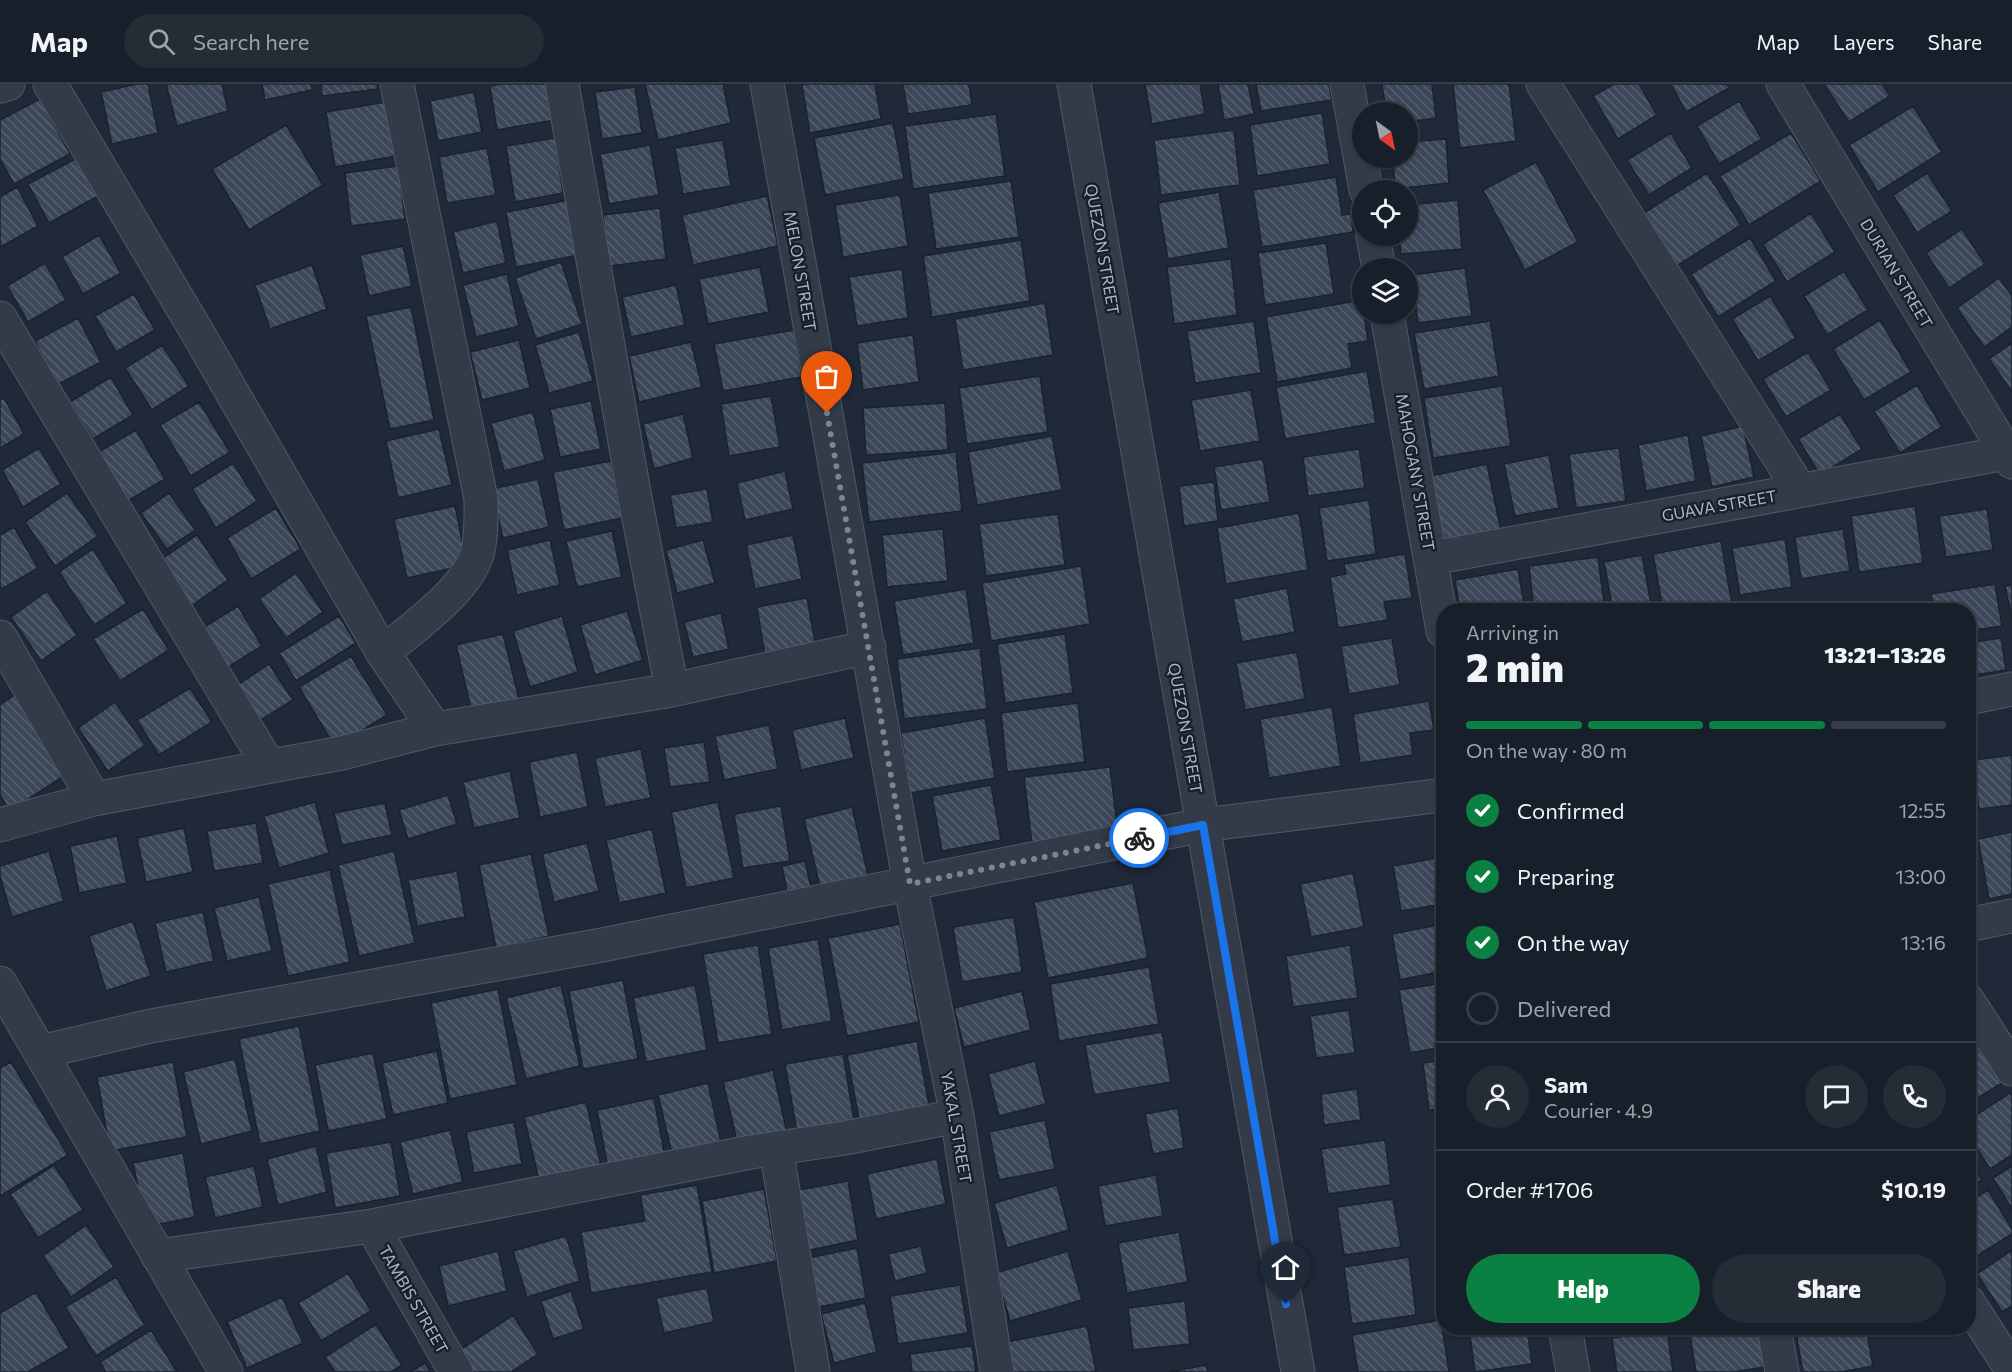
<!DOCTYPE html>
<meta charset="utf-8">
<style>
body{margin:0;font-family:Commissioner,sans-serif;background:#242c36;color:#f1f3f6;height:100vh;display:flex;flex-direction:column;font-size:22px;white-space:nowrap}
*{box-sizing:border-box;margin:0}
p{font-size:20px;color:#9ea2a8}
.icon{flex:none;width:33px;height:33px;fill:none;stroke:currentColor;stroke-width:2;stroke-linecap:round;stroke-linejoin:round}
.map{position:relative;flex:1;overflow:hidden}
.drawer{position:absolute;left:1436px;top:519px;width:540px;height:732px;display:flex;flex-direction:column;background:#171f2a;border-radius:24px;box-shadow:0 2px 4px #0004,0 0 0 2px #363d47}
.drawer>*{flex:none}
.needle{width:39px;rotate:147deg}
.tools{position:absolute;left:1352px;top:18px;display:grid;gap:12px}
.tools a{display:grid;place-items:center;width:66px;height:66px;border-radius:50%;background:#171f2a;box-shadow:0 2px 4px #0004,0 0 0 2px #363d47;font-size:30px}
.pin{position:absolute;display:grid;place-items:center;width:51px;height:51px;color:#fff;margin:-62px -26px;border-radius:50% 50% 50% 0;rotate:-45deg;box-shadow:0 0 6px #0007}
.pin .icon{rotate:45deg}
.courier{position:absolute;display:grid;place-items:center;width:60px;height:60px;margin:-30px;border:4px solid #1a73e8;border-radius:50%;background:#fff;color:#222;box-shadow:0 2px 8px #0007}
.headline em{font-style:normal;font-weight:800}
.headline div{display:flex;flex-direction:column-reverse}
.headline{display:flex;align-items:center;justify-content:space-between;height:102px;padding:0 30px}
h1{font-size:39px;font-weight:800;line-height:45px}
.bar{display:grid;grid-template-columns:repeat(4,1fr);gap:9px 6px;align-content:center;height:72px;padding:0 30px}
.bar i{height:8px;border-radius:4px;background:#363d47}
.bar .current{background:#0b8043}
.bar p{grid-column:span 4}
.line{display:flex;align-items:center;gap:15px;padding:0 30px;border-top:2px solid #363d47}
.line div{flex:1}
.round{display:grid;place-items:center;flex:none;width:63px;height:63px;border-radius:32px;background:#242c36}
ol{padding:0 30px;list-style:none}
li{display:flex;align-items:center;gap:18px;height:66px}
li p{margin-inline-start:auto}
li .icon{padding:6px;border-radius:50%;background:#0b8043;color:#fff;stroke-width:4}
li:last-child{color:#9ea2a8}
li i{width:33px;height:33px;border:3px solid #363d47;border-radius:50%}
.cta{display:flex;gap:12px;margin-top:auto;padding:12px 30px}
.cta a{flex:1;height:69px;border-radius:36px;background:#0b8043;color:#fff;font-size:24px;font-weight:800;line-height:69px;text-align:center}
.cta a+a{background:#242c36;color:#f1f3f6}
header{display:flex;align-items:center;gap:36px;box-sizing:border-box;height:84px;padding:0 30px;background:#171f2a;border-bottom:2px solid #363d47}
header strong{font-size:28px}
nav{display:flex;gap:33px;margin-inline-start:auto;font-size:21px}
.search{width:420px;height:54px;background:#242c36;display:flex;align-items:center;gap:15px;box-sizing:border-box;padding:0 21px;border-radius:33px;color:#9ea2a8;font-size:22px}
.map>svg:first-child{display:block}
</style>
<header>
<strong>Map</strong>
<div class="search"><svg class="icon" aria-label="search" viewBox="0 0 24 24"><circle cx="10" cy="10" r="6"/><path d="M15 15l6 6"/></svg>Search here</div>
<nav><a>Map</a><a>Layers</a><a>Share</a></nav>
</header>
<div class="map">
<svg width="2012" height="1288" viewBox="0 0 2012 1288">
<defs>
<pattern id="building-back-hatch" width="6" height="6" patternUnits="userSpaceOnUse" patternTransform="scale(1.5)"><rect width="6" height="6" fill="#3b4758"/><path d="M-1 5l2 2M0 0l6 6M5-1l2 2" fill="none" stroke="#555f6e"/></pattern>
</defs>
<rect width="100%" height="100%" fill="#1f2938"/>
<!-- building -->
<path fill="url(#building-back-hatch)" stroke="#1a222e" stroke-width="1.5" d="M137,0H148L158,49L112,60L101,8Z
M166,0H222L228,27L177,42Z
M262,0H311L312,6L265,16Z
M321,0H377L378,5L322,12Z
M501,0H549L555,36L497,46L490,2Z
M645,0H723L731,39L658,56Z
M807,0H875L881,35L810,49L802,1Z
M903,0H969L972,21L908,30Z
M1145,0H1200L1205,30L1152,40Z
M1218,0H1248L1254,30L1224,36Z
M1256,0H1329L1332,16L1261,27Z
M1382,0H1432L1436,34L1407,38V28H1386Z
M1453,0H1509L1516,57L1460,64Z
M1614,0H1639L1657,31L1618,55L1593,12Z
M1671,0H1727L1729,4L1686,28Z
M1824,0H1882L1890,12L1849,38Z
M635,3L642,49L602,55L595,8Z
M474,8L482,48L438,57L430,17Z
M40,15L70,70L14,100L0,75V36Z
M1739,17L1762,55L1719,80L1697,42Z
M386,18L396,72L335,83L326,28Z
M1913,22L1942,68L1878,108L1849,61Z
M1322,29L1330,80L1257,92L1250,41Z
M996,30L1005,92L913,105L905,42Z
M893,39L904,95L825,111L814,54Z
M286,41L323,101L249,146L212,85Z
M1234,46L1240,101L1161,111L1154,56Z
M1671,49L1692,84L1649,111L1627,76Z
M1791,49L1821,97L1749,141L1720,92Z
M555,54L563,109L515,118L506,62Z
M1446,55L1449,99L1395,105L1393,74H1407V58Z
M723,56L731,102L683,110L675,64Z
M650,61L659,111L609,120L600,70Z
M487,64L496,111L447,119L439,73Z
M79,73L100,111L49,139L28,100Z
M1536,78L1578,158L1525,186L1483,106Z
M398,82L405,135L351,142L345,89Z
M1707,89L1741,141L1672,185L1639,132Z
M1927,89L1952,127L1917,149L1893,111Z
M1336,93L1342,131L1351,130L1353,148L1262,163L1253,106Z
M1011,97L1019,153L936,165L928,109Z
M17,103L38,142L0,163V113Z
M1219,108L1229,164L1168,175L1158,119Z
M900,111L908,162L843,173L835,121Z
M767,112L778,162L693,181L682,131Z
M569,116L579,171L516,183L506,128Z
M1458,116L1462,165L1401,170L1399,152H1407V121Z
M660,124L666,175L609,182L603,131Z
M1811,129L1835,168L1787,198L1763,160Z
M497,137L506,179L463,189L453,148Z
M1962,145L1985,180L1949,204L1926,169Z
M99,151L121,189L83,210L62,173Z
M1750,154L1776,197L1718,233L1691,190Z
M1021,156L1030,217L932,233L923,172Z
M1326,159L1334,210L1265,221L1258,169Z
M403,162L412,202L369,212L360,171Z
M1231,175L1237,231L1174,240L1167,183Z
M561,178L582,240L536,255L515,194Z
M45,179L66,216L28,238L7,202Z
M312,181L327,225L270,245L255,201Z
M760,183L769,228L708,240L699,195Z
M1465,184L1472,232L1418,239L1412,191Z
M902,185L908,234L857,242L849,193Z
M1844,187L1868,226L1827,251L1804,212Z
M507,190L519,242L476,253L463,201Z
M1999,194L2012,212V243L1984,263L1957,224Z
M676,201L685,241L631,253L622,213Z
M134,210L155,246L116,268L95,232Z
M1770,212L1796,254L1758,277L1732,235Z
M1361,216L1362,230H1364L1368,257L1348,260L1352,284L1277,298L1266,233Z
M1045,219L1053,271L963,286L955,235Z
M411,223L434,336L390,345L366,232Z
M78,234L101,278L57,301L35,257Z
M1880,236L1911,288L1864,316L1833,265Z
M1254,237L1261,289L1195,299L1187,247Z
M1490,237L1499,292L1424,305L1414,249Z
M794,246L802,293L723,307L714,260Z
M579,248L593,297L549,309L535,261Z
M913,251L919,298L863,306L857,259Z
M519,256L530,304L482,316L470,268Z
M691,258L702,303L639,318L629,272Z
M2012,259V308L1989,275Z
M162,261L189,302L152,326L125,284Z
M1808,268L1831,306L1786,333L1763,295Z
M1367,287L1376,339L1285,355L1276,303Z
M1040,292L1048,348L967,360L959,304Z
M111,293L133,331L93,355L70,318Z
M1917,301L1942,343L1900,369L1874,327Z
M1502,302L1511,362L1433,374L1424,314Z
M1251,306L1260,357L1200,367L1191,316Z
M771,312L780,363L729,372L721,320Z
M4,314L24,350L0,364V316Z
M591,317L601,365L560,373L550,325Z
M199,318L230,368L191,392L160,341Z
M945,319L948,366L866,371L863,324Z
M533,328L545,376L504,387L491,339Z
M683,330L693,374L654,385L643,340Z
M1840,330L1862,365L1820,391L1798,355Z
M1743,342L1754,393L1712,403L1701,352Z
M439,345L452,401L398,414L386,357Z
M136,346L165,395L119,422L90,373Z
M1688,351L1696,397L1646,407L1638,361Z
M1052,352L1062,406L977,421L968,368Z
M39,364L61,400L23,423L2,386Z
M1619,364L1626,417L1576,424L1569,370Z
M1359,365L1365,404L1308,412L1303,373Z
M956,368L962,427L869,438L862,379Z
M1549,371L1559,424L1515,432L1504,380Z
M1263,375L1270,418L1221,426L1214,383Z
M611,377L622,434L564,446L553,388Z
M233,379L257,417L216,444L192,405Z
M1487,380L1501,447L1443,458L1431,392Z
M785,387L793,425L745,436L737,399Z
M538,395L549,443L503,454L492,405Z
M1214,398L1218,437L1184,442L1179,402Z
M707,405L713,438L676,444L670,411Z
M67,409L98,452L55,482L25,438Z
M169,409L195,446L167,465L141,429Z
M1369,416L1376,470L1327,477L1319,424Z
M455,422L467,481L407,494L394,435Z
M1915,422L1923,479L1859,488L1851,432Z
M276,424L301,465L251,495L227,454Z
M1987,425L1993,466L1946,473L1939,432Z
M1299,429L1308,486L1226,500L1217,444Z
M1058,430L1065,481L986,492L979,440Z
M14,443L38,484L2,505L0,502V451Z
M943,445L948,497L887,503L882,451Z
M1843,445L1850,487L1801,495L1795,453Z
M612,447L622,493L577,503L566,457Z
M197,451L228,496L187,525L156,479Z
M793,451L802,495L755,505L746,461Z
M1785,455L1792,503L1740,511L1732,464Z
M550,456L560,501L517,511L507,466Z
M703,456L715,499L677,509L666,466Z
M1721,457L1733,526H1663L1653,470Z
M93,465L127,519L94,541L59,488Z
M1405,470L1412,514L1384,518L1388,536L1338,544L1330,493L1346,490L1344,480Z
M1642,471L1652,526H1613L1604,478Z
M1598,473L1605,526H1534L1529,482Z
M1081,482L1090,540L991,557L982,499Z
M1518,485L1525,526H1460L1455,496Z
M296,489L323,528L286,554L259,515Z
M1995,500L2002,542L1968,547V526H1934L1931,510Z
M2012,501V534L2005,502Z
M1287,504L1295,548L1242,558L1233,515Z
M966,505L974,559L903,571L894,517Z
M47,507L77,551L41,577L11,533Z
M807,514L816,563L765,572L757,523Z
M1924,518L1926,526H1879V524Z
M1793,520L1794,526H1751Z
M238,522L262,562L225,585L201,545Z
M143,525L169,566L120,597L93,555Z
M627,527L643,576L595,591L580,541Z
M721,529L729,565L693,573L684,538Z
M339,532L356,559L296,597L279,569Z
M562,532L578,588L530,603L513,547Z
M503,550L521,623L473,633L456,561Z
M1065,550L1073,609L1005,619L997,560Z
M1392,554L1400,601L1349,610L1341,562Z
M2001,554L2006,586L1968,592V559Z
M980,564L987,625L904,635L897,575Z
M1297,568L1305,615L1245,626L1236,579Z
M351,572L387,631L335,663L299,603Z
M269,580L293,616L256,639L233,604Z
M190,604L212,638L159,671L137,636Z
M16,610L67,690L10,727L0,711V621Z
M1429,617L1434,646L1410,649L1413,671L1360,679L1353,630Z
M115,618L145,661L108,687L78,644Z
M1078,619L1085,678L1007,688L1001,629Z
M1332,623L1341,682L1269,694L1260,635Z
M845,634L854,674L801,686L792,646Z
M985,634L995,694L910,709L901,649Z
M769,641L778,685L724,696L715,652Z
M704,658L710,698L670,703L664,664Z
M641,665L651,714L605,723L595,674Z
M577,668L588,723L540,733L529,678Z
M2012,671V721L1979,725L1973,676Z
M1110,683L1118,749L1032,760L1024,693Z
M510,687L520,734L474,744L463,698Z
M991,701L1001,756L942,767L932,712Z
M448,711L457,740L408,755L399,726Z
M315,718L329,769L279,784L264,732Z
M718,718L734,794L686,804L671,728Z
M385,719L392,751L342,761L334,729Z
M781,722L790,777L743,784L734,730Z
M852,723L868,791L820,803L804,735Z
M256,739L263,779L214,787L207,747Z
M184,744L193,788L146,798L137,754Z
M652,745L666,809L619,819L606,756Z
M2012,748V810L1989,815L1978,755Z
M117,752L127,799L79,809L70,762Z
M587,759L599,807L554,818L542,770Z
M49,767L64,817L12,833L0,792V782Z
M394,767L415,859L359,872L338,781Z
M1968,767L1979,830L1968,832Z
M531,770L549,852L496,864L479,781Z
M1443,773V820L1401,827L1393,782Z
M805,777L811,803L787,808L782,782Z
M330,786L350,878L288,892L268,800Z
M457,787L465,833L417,842L408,796Z
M1353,789L1364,843L1311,853L1300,800Z
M1133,799L1148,874L1048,894L1034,818Z
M259,813L272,867L227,877L214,824Z
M203,828L214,877L166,888L155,839Z
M1014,833L1022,888L962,898L953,843Z
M133,837L151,892L106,907L89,852Z
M900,840L919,938L847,952L828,854Z
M1443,840V887L1400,896L1392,850Z
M818,855L832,937L782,946L768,864Z
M758,861L772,950L718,959L703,870Z
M1350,861L1358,914L1293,923L1286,872Z
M1149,883L1159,940L1059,957L1050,900Z
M623,896L638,975L583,985L569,907Z
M1443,899V963L1410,969L1399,906Z
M561,901L580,982L526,995L506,914Z
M695,901L707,966L646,978L633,914Z
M498,905L517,1001L450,1015L431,919Z
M1022,907L1031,946L964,963L954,924Z
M1349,926L1355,969L1316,974L1310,932Z
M299,942L320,1047L260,1060L239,955Z
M1162,948L1171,998L1094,1011L1085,961Z
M917,957L929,1021L859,1035L847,971Z
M1976,958L2002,999L1968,1020V963Z
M437,967L448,1019L393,1031L382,979Z
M373,969L387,1035L328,1047L315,981Z
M843,970L854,1037L797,1048L785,980Z
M235,975L252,1047L201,1060L183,988Z
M1443,976V1025L1429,1026L1423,979Z
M1035,977L1046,1020L999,1032L988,990Z
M11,978L68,1071L0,1112V984Z
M173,978L187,1053L110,1067L97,993Z
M773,986L787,1049L738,1061L723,998Z
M708,999L722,1063L673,1074L658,1011Z
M1357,1005L1361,1036L1324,1041L1321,1010Z
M2010,1009L2012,1012V1071L1990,1085L1968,1050V1036Z
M654,1014L665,1073L608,1084L597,1026Z
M586,1018L602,1086L540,1100L524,1033Z
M1178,1024L1184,1064L1153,1070L1145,1030Z
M1045,1036L1055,1085L999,1096L989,1048Z
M514,1038L522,1080L474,1089L466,1048Z
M1443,1042V1091L1441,1092L1436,1044Z
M450,1046L463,1098L413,1110L400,1058Z
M1385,1056L1391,1101L1328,1110L1321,1065Z
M391,1058L400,1112L335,1124L326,1069Z
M316,1062L327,1108L278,1121L267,1075Z
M183,1069L195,1133L146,1143L133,1079Z
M1968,1073L1982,1096L1968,1105Z
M937,1075L946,1120L876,1135L867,1090Z
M54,1081L83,1126L38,1154L10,1110Z
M254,1082L263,1123L215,1134L205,1093Z
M2012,1082V1125L1993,1094Z
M1156,1091L1163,1132L1105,1142L1098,1102Z
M848,1097L858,1156L805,1167L793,1107Z
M697,1101L712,1188L591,1209L581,1148L645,1137L640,1111Z
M1057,1101L1069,1146L1007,1164L994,1119Z
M764,1105L777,1177L714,1189L702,1117Z
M1988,1106L2012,1145V1150L1970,1176L1968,1172V1119Z
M1393,1115L1401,1163L1344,1171L1337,1123Z
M86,1141L114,1183L71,1213L43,1172Z
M1179,1148L1188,1198L1127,1209L1118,1159Z
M566,1152L580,1197L527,1213L513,1167Z
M921,1162L927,1189L895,1197L888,1170Z
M857,1164L866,1214L813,1224L803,1175Z
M2012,1166V1222L2002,1228L1977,1190Z
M498,1167L507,1207L448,1222L439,1182Z
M1068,1167L1082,1216L1010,1237L996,1189Z
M1409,1173L1416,1231L1352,1240L1344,1183Z
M348,1189L371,1227L321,1257L298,1219Z
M116,1193L145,1241L96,1272L65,1223Z
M960,1201L968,1249L898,1260L890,1212Z
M707,1204L714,1238L664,1249L656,1214Z
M571,1207L584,1245L553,1255L541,1217Z
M36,1208L69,1264L28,1288H0V1229Z
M282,1213L303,1259L247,1284L227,1238Z
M1185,1217L1190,1260L1133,1266L1128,1224Z
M865,1219L877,1268L834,1279L821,1230Z
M513,1231L538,1270L511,1288H465L454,1270Z
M1441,1236L1449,1288H1358L1352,1251Z
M376,1240L402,1281L391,1288H335L325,1273Z
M1087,1242L1096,1288H1007L1002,1259Z
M1469,1244H1527L1532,1280L1475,1288Z
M1689,1244H1758L1765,1283L1733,1288H1696Z
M1795,1244H1866L1873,1282L1841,1288H1803Z
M151,1246L177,1288H106L100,1278Z
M1667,1246L1673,1288H1617L1612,1254Z
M972,1262L976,1288H912L910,1270Z
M425,1279L431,1288H410Z
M1206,1281L1208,1288H1170Z"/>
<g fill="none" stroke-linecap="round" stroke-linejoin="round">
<!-- minor casing -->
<g stroke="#505966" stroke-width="35">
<path id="minor" d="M50,0L196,246L383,569L435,645
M562,0L633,403L672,606
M767,0L910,800L957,1032L997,1288
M1074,0L1298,1288
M1347,0L1366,106
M1543,0L1800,406
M1783,0L2012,378
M0,2L8,0
M1373,152L1379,184
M1387,230L1443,547
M0,234L269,682
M1432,474L2006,369
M0,553L94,715
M383,569C413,543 466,507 477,470C482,452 481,433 481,415L397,0
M1968,614L2012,605
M0,741L94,715L342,669L435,645L672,606L869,563
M1968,841L2012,832
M0,899L226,1288
M1968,917L2012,985
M40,968L151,942L602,861L1203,741L1443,711
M776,1064L813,1288
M372,1142L456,1288
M158,1172L372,1142L751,1068L845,1054L957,1032
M1968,1218L2012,1286
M1565,1244L1573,1288
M1774,1244L1782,1288"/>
</g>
<!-- minor -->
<use href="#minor" stroke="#333b48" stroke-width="33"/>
</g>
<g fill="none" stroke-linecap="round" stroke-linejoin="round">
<!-- done -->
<path stroke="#7b8594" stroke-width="6" stroke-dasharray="0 10.8" d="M827,329L910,800L1139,754"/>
<!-- route -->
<path stroke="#1a73e8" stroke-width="8" d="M1139,754L1203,741L1286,1220"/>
</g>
<g text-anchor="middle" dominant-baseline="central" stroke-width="5" stroke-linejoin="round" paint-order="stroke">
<!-- street labels -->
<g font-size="16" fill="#adb6c5" stroke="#18202c">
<text transform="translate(1103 165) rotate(80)">QUEZON STREET</text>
<text transform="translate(801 187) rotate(80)">MELON STREET</text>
<text transform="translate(1897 189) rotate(59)">DURIAN STREET</text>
<text transform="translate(1416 388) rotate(80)">MAHOGANY STREET</text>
<text transform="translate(1719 421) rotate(-10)">GUAVA STREET</text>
<text transform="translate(1186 644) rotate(80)">QUEZON STREET</text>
<text transform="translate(957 1043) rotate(80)">YAKAL STREET</text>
<text transform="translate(414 1215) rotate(60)">TAMBIS STREET</text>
</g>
</g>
</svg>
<div class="tools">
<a><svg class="needle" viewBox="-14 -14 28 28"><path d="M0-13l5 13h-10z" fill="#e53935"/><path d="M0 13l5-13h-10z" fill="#9ea2a8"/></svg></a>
<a><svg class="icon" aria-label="locate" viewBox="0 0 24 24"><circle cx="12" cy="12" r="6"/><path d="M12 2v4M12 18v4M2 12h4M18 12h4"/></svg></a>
<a><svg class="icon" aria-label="layers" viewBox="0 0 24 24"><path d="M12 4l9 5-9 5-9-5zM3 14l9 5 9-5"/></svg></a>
</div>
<div class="pin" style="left:827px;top:329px;background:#ea580c"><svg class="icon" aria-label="bag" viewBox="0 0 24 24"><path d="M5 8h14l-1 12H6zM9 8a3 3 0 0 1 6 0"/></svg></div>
<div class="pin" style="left:1286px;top:1220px;background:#1f2937"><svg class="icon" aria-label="home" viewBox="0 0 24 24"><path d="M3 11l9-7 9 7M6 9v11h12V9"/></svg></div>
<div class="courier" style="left:1139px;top:754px"><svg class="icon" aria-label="bike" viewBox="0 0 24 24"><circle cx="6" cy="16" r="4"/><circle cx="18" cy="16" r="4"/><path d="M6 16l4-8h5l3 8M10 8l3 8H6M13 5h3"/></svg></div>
<section class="drawer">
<div class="headline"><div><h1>2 min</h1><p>Arriving in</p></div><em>13:21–13:26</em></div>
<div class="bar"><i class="current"></i><i class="current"></i><i class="current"></i><i></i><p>On the way · 80 m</p></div>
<ol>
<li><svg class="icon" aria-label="check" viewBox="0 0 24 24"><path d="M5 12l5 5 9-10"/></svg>Confirmed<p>12:55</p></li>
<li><svg class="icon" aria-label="check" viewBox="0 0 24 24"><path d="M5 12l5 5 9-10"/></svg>Preparing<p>13:00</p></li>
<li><svg class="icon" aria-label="check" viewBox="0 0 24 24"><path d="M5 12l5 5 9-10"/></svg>On the way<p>13:16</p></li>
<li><i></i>Delivered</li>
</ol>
<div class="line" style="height:108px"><a class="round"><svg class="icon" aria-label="person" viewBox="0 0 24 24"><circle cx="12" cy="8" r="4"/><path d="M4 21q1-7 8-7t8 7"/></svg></a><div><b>Sam</b><p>Courier · 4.9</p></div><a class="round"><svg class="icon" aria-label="chat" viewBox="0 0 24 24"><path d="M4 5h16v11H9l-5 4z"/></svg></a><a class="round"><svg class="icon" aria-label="phone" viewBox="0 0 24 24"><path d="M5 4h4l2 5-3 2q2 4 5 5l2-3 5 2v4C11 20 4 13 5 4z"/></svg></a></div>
<div class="line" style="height:78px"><div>Order #1706</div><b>$10.19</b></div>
<div class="cta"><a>Help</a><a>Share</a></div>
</section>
</div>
